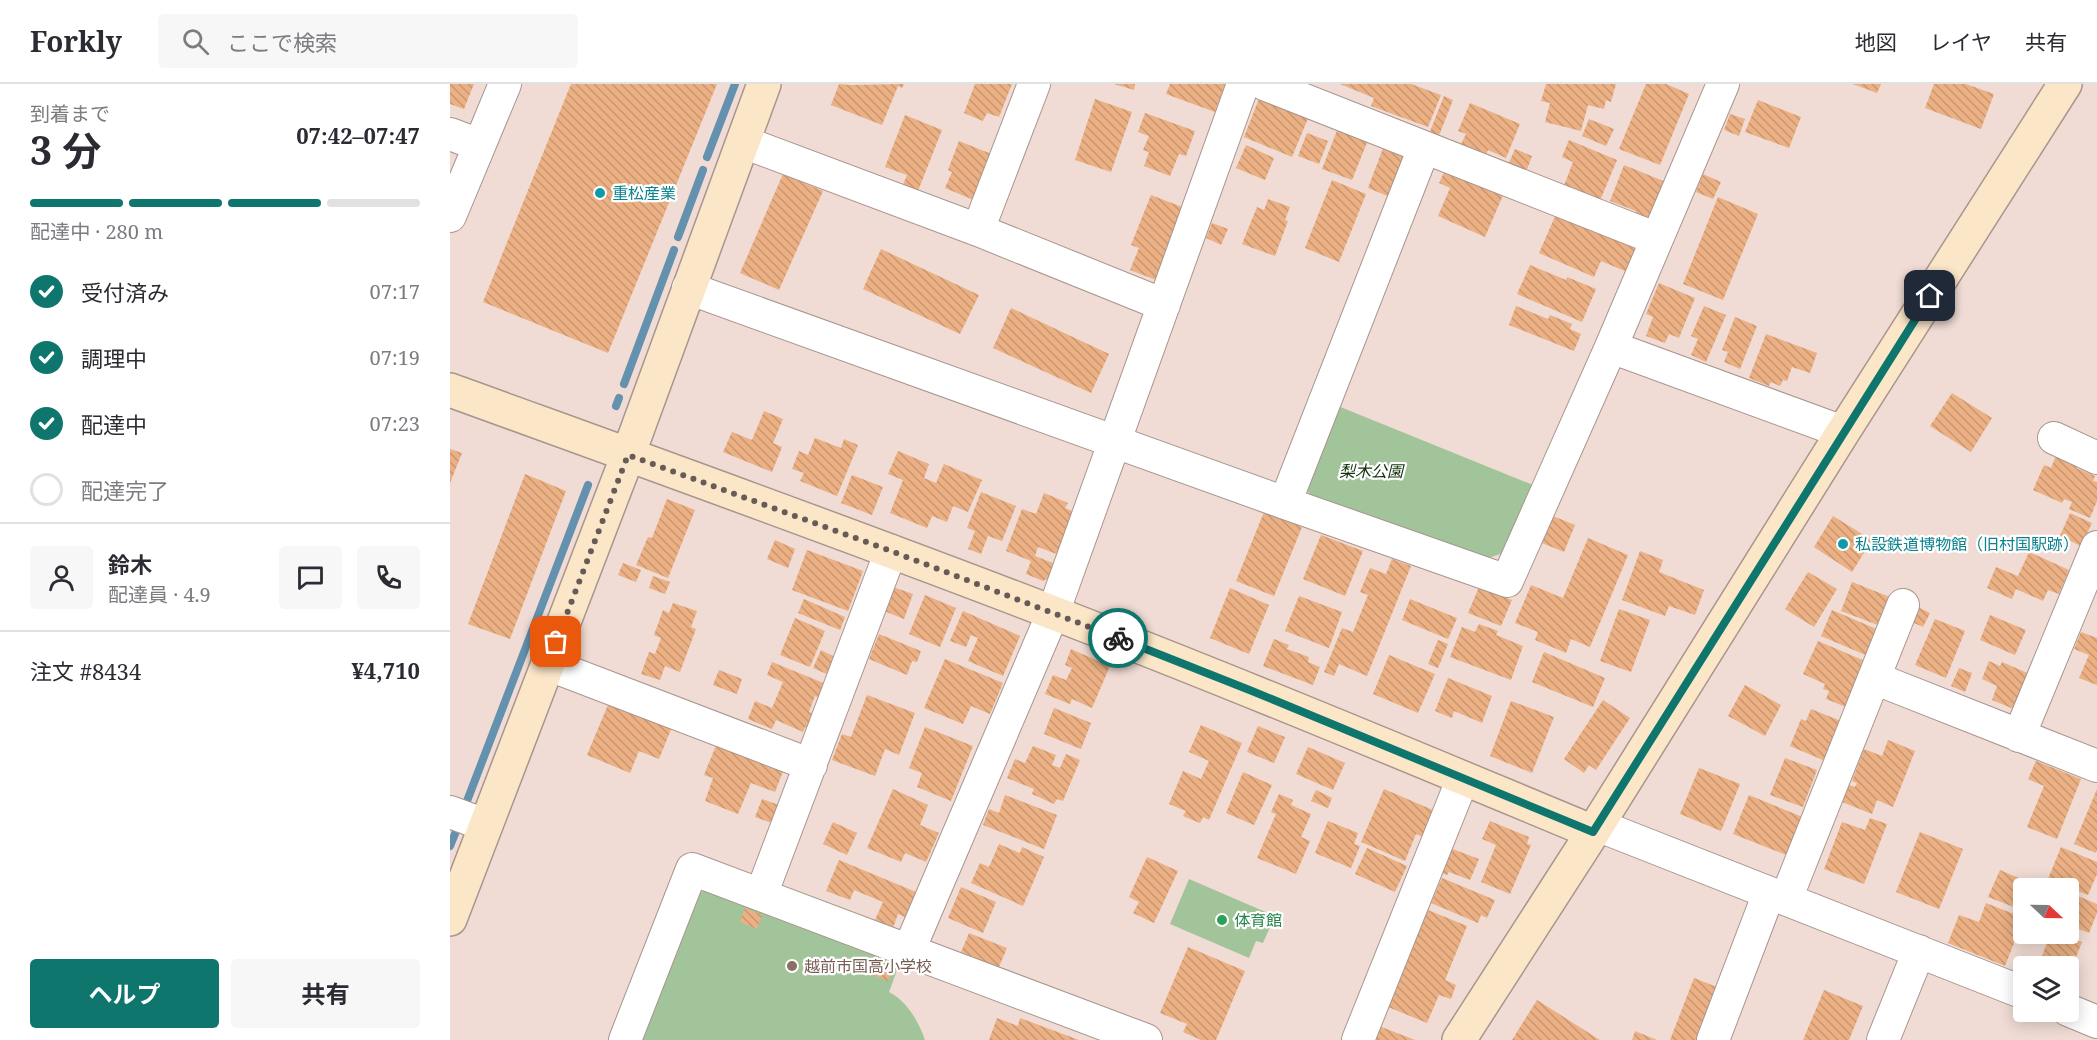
<!DOCTYPE html>
<html lang="ja">
<meta charset="utf-8">
<style>
body{margin:0;font-family:"Noto Serif","Noto Sans JP",serif;background:#f7f7f7;color:#2b2b33;height:100vh;display:flex;flex-direction:column;font-size:22px;white-space:nowrap}
*{box-sizing:border-box;margin:0}
p{font-size:20px;color:#7c7c81}
.icon{flex:none;width:33px;height:33px;fill:none;stroke:currentColor;stroke-width:2;stroke-linecap:round;stroke-linejoin:round}
.map{position:relative;flex:1;overflow:hidden}
.drawer{display:flex;flex-direction:column;background:#fff;width:450px}
.drawer>*{flex:none}
.needle{width:39px;rotate:112deg}
.controls{position:absolute;left:1563px;top:794px;display:grid;gap:12px}
.controls a{display:grid;place-items:center;width:66px;height:66px;border-radius:6px;background:#fff;box-shadow:0 3px 15px #0003;font-size:30px}
.pin{position:absolute;display:grid;place-items:center;width:51px;height:51px;color:#fff;margin:-26px;border-radius:12px;box-shadow:0 3px 9px #0006}
.courier{position:absolute;display:grid;place-items:center;width:60px;height:60px;margin:-30px;border:4px solid #0f766e;border-radius:50%;background:#fff;color:#222;box-shadow:0 2px 8px #0007}
.head em{font-style:normal;font-weight:700}
.head div{display:flex;flex-direction:column-reverse}
.head{display:flex;align-items:center;justify-content:space-between;height:102px;padding:0 30px}
h1{font-size:39px;font-weight:700;line-height:45px}
.bar{display:grid;grid-template-columns:repeat(4,1fr);gap:9px 6px;align-content:center;height:72px;padding:0 30px}
.bar i{height:8px;border-radius:4px;background:#e1e1e2}
.bar .active{background:#0f766e}
.bar p{grid-column:span 4}
.line{display:flex;align-items:center;gap:15px;padding:0 30px;border-top:2px solid #e1e1e2}
.line div{flex:1}
.round{display:grid;place-items:center;flex:none;width:63px;height:63px;border-radius:6px;background:#f7f7f7}
ol{padding:0 30px;list-style:none}
li{display:flex;align-items:center;gap:18px;height:66px}
li p{margin-inline-start:auto}
li .icon{padding:6px;border-radius:50%;background:#0f766e;color:#fff;stroke-width:4}
li:last-child{color:#7c7c81}
li i{width:33px;height:33px;border:3px solid #e1e1e2;border-radius:50%}
.primary-button{display:flex;gap:12px;margin-top:auto;padding:12px 30px}
.primary-button a{flex:1;height:69px;border-radius:6px;background:#0f766e;color:#fff;font-size:24px;font-weight:700;line-height:69px;text-align:center}
.primary-button a+a{background:#f7f7f7;color:#2b2b33}
header{display:flex;align-items:center;gap:36px;box-sizing:border-box;height:84px;padding:0 30px;background:#fff;border-bottom:2px solid #e1e1e2}
header strong{font-size:28px}
nav{display:flex;gap:33px;margin-inline-start:auto;font-size:21px}
.search{width:420px;height:54px;background:#f7f7f7;display:flex;align-items:center;gap:15px;box-sizing:border-box;padding:0 21px;border-radius:6px;color:#7c7c81;font-size:22px}
main{display:flex;flex:1;min-height:0}
.map>svg:first-child{display:block}
</style>
<header>
<strong>Forkly</strong>
<div class="search"><svg class="icon" aria-label="search" viewBox="0 0 24 24"><circle cx="10" cy="10" r="6"/><path d="M15 15l6 6"/></svg>ここで検索</div>
<nav><a>地図</a><a>レイヤ</a><a>共有</a></nav>
</header>
<main>
<section class="drawer">
<div class="head"><div><h1>3 分</h1><p>到着まで</p></div><em>07:42–07:47</em></div>
<div class="bar"><i class="active"></i><i class="active"></i><i class="active"></i><i></i><p>配達中 · 280 m</p></div>
<ol>
<li><svg class="icon" aria-label="check" viewBox="0 0 24 24"><path d="M5 12l5 5 9-10"/></svg>受付済み<p>07:17</p></li>
<li><svg class="icon" aria-label="check" viewBox="0 0 24 24"><path d="M5 12l5 5 9-10"/></svg>調理中<p>07:19</p></li>
<li><svg class="icon" aria-label="check" viewBox="0 0 24 24"><path d="M5 12l5 5 9-10"/></svg>配達中<p>07:23</p></li>
<li><i></i>配達完了</li>
</ol>
<div class="line" style="height:108px"><a class="round"><svg class="icon" aria-label="person" viewBox="0 0 24 24"><circle cx="12" cy="8" r="4"/><path d="M4 21q1-7 8-7t8 7"/></svg></a><div><b>鈴木</b><p>配達員 · 4.9</p></div><a class="round"><svg class="icon" aria-label="chat" viewBox="0 0 24 24"><path d="M4 5h16v11H9l-5 4z"/></svg></a><a class="round"><svg class="icon" aria-label="phone" viewBox="0 0 24 24"><path d="M5 4h4l2 5-3 2q2 4 5 5l2-3 5 2v4C11 20 4 13 5 4z"/></svg></a></div>
<div class="line" style="height:78px"><div>注文 #8434</div><b>¥4,710</b></div>
<div class="primary-button"><a>ヘルプ</a><a>共有</a></div>
</section>
<div class="map">
<svg width="1647" height="956" viewBox="0 0 1647 956">
<defs>
<pattern id="building-back-hatch" width="6" height="6" patternUnits="userSpaceOnUse" patternTransform="scale(1.5)"><rect width="6" height="6" fill="#ebb083"/><path d="M-1 5l2 2M0 0l6 6M5-1l2 2" fill="none" stroke="#c99670"/></pattern>
</defs>
<rect width="100%" height="100%" fill="#f0dcd4"/>
<!-- green -->
<path fill="#a2c49b" d="M888,322L1083,401L1056,468L1033,476L864,417L855,403Z
M739,795L825,832L813,859L806,857L799,874L720,840Z
M258,805L450,878L439,908C457,917 469,938 475,956H192L247,810Z"/>
<g fill="none" stroke-linecap="round" stroke-linejoin="round">
<!-- stream -->
<path stroke="#6391ae" stroke-width="8" d="M257,73L285,0
M228,153L253,86
M174,300L224,166
M166,322L169,314
M17,717L138,401
M0,762L7,745"/>
</g>
<!-- building -->
<path fill="url(#building-back-hatch)" d="M0,0H24L14,25L0,20Z
M121,0H267L158,269L33,218Z
M389,0L400,1L454,0L452,4L448,2L432,41L381,21Z
M525,0H562L549,33L537,29L533,37L514,29Z
M664,0H685L684,6Z
M720,0H775L765,28L716,10Z
M890,0H961L991,11L978,43L921,22L924,14Z
M1096,0H1166L1161,18L1156,16L1154,25L1138,21L1131,47L1095,38L1100,19L1091,17Z
M1196,0H1216L1239,10L1210,81L1169,65Z
M1403,0H1431L1427,9Z
M1484,0H1516L1544,10L1531,45L1475,24Z
M810,12L859,32L842,73L794,53Z
M994,12L1003,16L988,54L979,50Z
M645,15L682,28L661,88L625,76Z
M1308,16L1351,33L1339,64L1295,48Z
M1020,19L1070,40L1056,74L1038,66L1034,75L1009,64L1016,50L1008,47Z
M695,29L745,47L736,72L729,70L720,92L694,82L699,68L693,66L699,52L688,48Z
M1280,30L1295,35L1289,52L1274,46Z
M455,31L492,46L468,107L453,101L457,91L435,83Z
M1139,35L1164,45L1156,62L1132,52Z
M888,44L918,56L902,96L872,85Z
M857,49L878,57L869,80L848,72Z
M1119,56L1167,76L1149,119L1113,104L1123,78L1112,73Z
M509,57L544,71L526,117L495,104L502,88L498,86Z
M935,59L956,73L940,113L918,104Z
M796,61L824,74L815,96L786,84Z
M1065,65L1082,72L1076,88L1058,81Z
M1174,81L1216,98L1201,134L1194,137L1184,133L1186,127L1160,117Z
M996,84L1054,109L1035,153L988,132L1000,104L989,99Z
M333,90L373,107L329,206L290,189Z
M1253,90L1271,98L1263,115L1246,108Z
M882,96L916,110L889,178L855,164Z
M701,111L735,124L706,196L680,186L689,164L681,161Z
M1268,113L1308,130L1273,216L1233,200Z
M818,115L840,123L835,136L838,137L825,172L792,160L807,123L814,126Z
M1107,128L1188,163L1177,188L1151,177L1144,193L1089,169Z
M762,139L778,145L771,161L756,154Z
M431,165L529,211L510,250L413,205Z
M1080,181L1116,196L1117,193L1146,205L1132,238L1067,210Z
M1209,199L1245,214L1229,254L1219,250L1215,259L1196,252L1203,233L1196,230Z
M1066,222L1098,235L1100,231L1122,240L1120,245L1131,250L1124,267L1059,241Z
M1254,222L1276,231L1256,278L1241,271L1248,255L1241,252Z
M561,224L659,270L641,309L543,264Z
M1285,233L1307,242L1290,285L1274,278L1278,268L1272,266Z
M1316,250L1367,269L1360,289L1342,283L1337,297L1333,296L1330,302L1321,298L1319,302L1299,294Z
M1502,309L1542,334L1521,368L1480,342Z
M314,327L333,335L323,359L332,363L322,388L273,368L282,348L302,356Z
M365,354L391,364L394,355L408,361L387,412L350,397L354,389L342,385L349,367L358,371Z
M0,365L12,369L0,399Z
M448,367L479,380L474,394L486,399L494,380L532,396L518,428L503,422L497,438L482,432L477,444L440,429L453,396L438,390Z
M1607,369L1628,378L1626,384L1645,392L1643,397L1647,398V417L1640,434L1619,425L1622,418L1614,415L1612,419L1583,406L1594,381L1601,384Z
M75,390L116,407L60,555L18,540Z
M402,391L433,403L422,431L391,419Z
M531,408L566,422L552,457L538,452L531,470L518,465L525,447L517,444Z
M594,409L618,419L615,424L625,428L609,471L588,463L585,472L608,481L604,491L593,497L576,490L581,477L556,467L572,425L586,430Z
M217,415L245,426L218,494L186,481L198,453L202,454Z
M814,428L852,443L824,512L786,497Z
M1620,429L1642,439L1631,462L1610,452Z
M1103,432L1125,441L1114,468L1092,459Z
M1383,432L1422,456L1402,488L1364,463Z
M871,451L913,467L895,512L853,495Z
M1138,454L1178,471L1140,563L1121,555L1116,569L1085,556L1088,548L1065,539L1081,501L1113,514Z
M325,456L345,465L338,484L317,475Z
M357,466L413,487L398,527L342,506Z
M1190,467L1213,476L1209,488L1254,506L1245,531L1219,522L1215,532L1172,516Z
M1579,468L1619,486L1609,510L1598,506L1593,517L1566,505L1562,515L1537,504L1546,483L1568,492Z
M942,475L961,482L917,592L889,580L884,592L874,588L892,544L903,548L918,511L910,508L920,484L936,490Z
M173,479L191,486L186,498L168,491Z
M1358,488L1387,505L1364,543L1335,525Z
M203,492L220,498L215,510L199,504Z
M1402,498L1445,515L1433,543L1391,527Z
M443,503L463,510L454,535L434,527Z
M1029,503L1062,516L1051,542L1018,529Z
M780,504L819,521L799,570L760,554Z
M475,511L506,524L490,563L459,550Z
M849,512L892,528L879,564L835,547Z
M354,515L395,533L390,546L348,529Z
M960,515L1007,534L998,555L952,536Z
M223,519L247,527L241,543L246,545L230,588L215,582L210,596L191,590L199,568L205,570L211,554L204,551L213,526L219,529Z
M1468,523L1480,529L1473,543L1462,538Z
M1169,525L1200,536L1181,588L1150,577Z
M1382,526L1431,547L1420,573L1371,552Z
M513,527L570,552L553,592L518,577L528,554L521,551L516,563L500,557Z
M1540,531L1576,546L1565,571L1530,556Z
M345,534L375,547L360,583L330,571Z
M1485,535L1515,547L1496,594L1465,581Z
M1029,540L1048,547L1046,551L1073,562L1061,596L1000,573L1012,543L1025,548Z
M1631,548L1647,554V601L1629,594L1639,571L1624,565Z
M429,550L471,567L467,578L462,577L457,591L419,575Z
M824,555L839,561L837,565L859,573L858,578L870,583L863,601L813,582Z
M988,556L998,560L988,584L978,580Z
M1368,557L1415,577L1396,623L1376,615L1379,607L1373,605L1375,600L1353,590Z
M621,565L660,582L642,624L622,615L620,620L595,610L603,591L616,596L622,584L615,581Z
M371,566L387,574L379,591L363,584Z
M1094,568L1155,594L1143,623L1082,598Z
M939,571L985,590L968,629L923,610Z
M495,575L553,599L540,630L521,622L513,640L474,624Z
M1539,577L1550,582L1552,578L1582,591L1566,626L1542,616L1547,602L1532,595Z
M322,578L376,600L370,614L365,612L359,628L366,631L360,645L355,643L353,648L326,636L322,645L298,635L305,617L322,624L333,598L317,591Z
M1509,584L1522,589L1515,608L1501,602Z
M269,586L292,595L287,610L263,601Z
M998,594L1042,612L1032,639L1004,627L1002,634L985,627Z
M1295,601L1331,621L1315,652L1278,632Z
M417,611L465,629L449,671L435,665L425,692L382,676L392,650L401,653Z
M160,616L222,643L209,675L189,667L180,689L137,671Z
M1153,616L1180,634L1146,686L1139,681L1134,689L1114,675Z
M1061,617L1104,633L1082,689L1040,672Z
M604,624L641,639L631,665L594,650Z
M1361,625L1391,637L1375,677L1340,662L1351,635L1356,637Z
M751,641L792,659L759,736L753,733L750,739L733,732L736,727L719,720L733,687L751,695L759,677L739,668Z
M808,642L835,653L824,679L797,668Z
M475,643L523,662L501,717L467,703L472,689L459,684Z
M1438,656L1465,667L1443,723L1427,716L1422,730L1392,718L1399,701L1405,703L1407,699L1402,697L1414,665L1432,672Z
M267,659L334,685L325,708L301,699L288,730L255,717L263,694L254,691Z
M583,662L606,671L602,681L610,684L616,670L630,676L613,717L607,715L604,720L582,710L584,705L557,694L565,675L575,679Z
M858,663L895,679L883,706L846,690Z
M1335,674L1367,686L1353,723L1320,711Z
M1586,677L1631,695L1607,755L1577,743L1594,702L1578,695Z
M1249,684L1290,700L1271,747L1230,730Z
M793,688L822,701L804,741L776,729Z
M443,705L478,721L470,741L489,749L476,778L455,769L451,778L417,764Z
M934,705L990,729L978,755L966,750L955,777L911,758Z
M1647,705V766L1646,769L1624,760Z
M866,706L882,714L878,724L861,717Z
M829,710L843,716L841,721L861,730L851,753L860,757L846,790L807,774L826,730L821,728Z
M555,711L607,731L594,765L533,741L539,725L549,729Z
M1299,711L1355,734L1339,772L1283,750Z
M312,715L329,721L322,739L305,733Z
M1420,734L1437,740L1414,800L1374,785L1392,738L1415,746Z
M878,737L908,749L904,760L910,762L901,784L865,769Z
M1040,737L1079,753L1077,760L1081,761L1060,810L1031,798L1046,761L1032,755Z
M383,738L407,749L397,771L373,760Z
M1470,748L1513,765L1489,825L1446,808Z
M549,760L570,769L572,763L594,773L573,822L521,799L530,779L539,783Z
M1611,763L1647,778V790L1638,811L1598,795Z
M917,764L957,782L945,808L905,790Z
M1000,764L1029,775L1020,796L999,788L997,791L990,788Z
M697,773L728,787L704,839L683,829L689,818L679,813Z
M389,776L466,808L455,833L448,830L443,844L425,836L433,818L404,806L400,816L376,807Z
M1550,786L1585,801L1583,804H1574V827L1538,813Z
M992,794L1045,816L1037,834L1031,831L1028,839L981,819Z
M511,803L546,818L533,849L498,834Z
M1618,808L1647,820V829L1639,849L1618,841Z
M1536,819L1574,834L1555,882L1498,859L1509,831L1529,838Z
M295,824L312,831L307,845L290,838Z
M978,826L1017,842L995,896L1006,901L1001,915L989,911L977,939L938,923Z
M519,849L557,864L549,883L511,868Z
M1601,849H1610L1632,858L1621,886L1618,885V882H1610L1591,874Z
M738,863L795,887L766,956H751L733,948L737,940L710,929Z
M414,872L443,883L438,897L408,885Z
M1244,894L1267,903L1246,956H1220Z
M1374,906L1413,922L1399,956H1353Z
M1087,916L1150,956H1062Z
M547,934L568,942L570,934L629,956H539Z
M929,942L965,956H923Z
M1185,947L1207,956H1182Z"/>
<g fill="none" stroke-linecap="round" stroke-linejoin="round">
<!-- street casing -->
<g stroke="#a8958e" stroke-width="34">
<path id="street" d="M584,0L528,146L714,221
M814,0L1207,155
M0,50L29,61
M293,58L528,146
M0,132L55,0
M238,204L835,419L1057,497L1161,263L1273,0
M1161,263L1393,348
M1604,354L1647,374
M835,419L974,64
M97,580L361,681
M1424,594L1647,682
M1569,652L1647,463
M0,728L35,741
M1147,741L1574,909
M311,811L441,467
M1336,815L1453,521
M459,866L603,529L793,0
M1618,926L1647,938
M175,956L242,785L696,956
M908,956L1013,694
M1263,956L1319,809
M1433,956L1469,867"/>
</g>
<!-- secondary casing -->
<g stroke="#a8958e" stroke-width="36">
<path id="secondary" d="M0,306C201,379 402,451 601,528C783,598 963,673 1143,748
M0,835L178,371L314,0
M1009,956L1143,748L1393,348L1615,0"/>
</g>
<!-- street -->
<use href="#street" stroke="#fff" stroke-width="32"/>
<!-- secondary -->
<use href="#secondary" stroke="#fce6c8" stroke-width="33"/>
</g>
<g fill="none" stroke-linecap="round" stroke-linejoin="round">
<!-- done -->
<path stroke="#665b57" stroke-width="6" stroke-dasharray="0 10.8" d="M106,558L178,371L441,467L668,554"/>
<!-- route -->
<path stroke="#0f766e" stroke-width="8" d="M668,554L802,607L1143,748L1480,212"/>
</g>
<!-- markers -->
<g fill="#0f9aa8" stroke="#fff" stroke-width="2">
<circle cx="150" cy="109" r="6"/>
<circle cx="1393" cy="460" r="6"/>
</g>
<circle fill="#2e9e5b" stroke="#fff" stroke-width="2" cx="772" cy="836" r="6"/>
<circle fill="#8d6e63" stroke="#fff" stroke-width="2" cx="342" cy="882" r="6"/>
<g text-anchor="middle" dominant-baseline="central" stroke-width="4.5" stroke-linejoin="round" paint-order="stroke">
<!-- culture labels -->
<g font-size="16" fill="#0d838f" stroke="#fff" text-anchor="start">
<text x="162" y="109">重松産業</text>
<text x="1405" y="460">私設鉄道博物館（旧村国駅跡）</text>
</g>
<!-- park labels -->
<g font-size="16" font-style="italic" fill="#12310b" stroke="#fff">
<text x="921" y="387">梨木公園</text>
</g>
<!-- leisure labels -->
<g font-size="16" fill="#27864d" stroke="#fff" text-anchor="start">
<text x="784" y="836">体育館</text>
</g>
<!-- education labels -->
<g font-size="16" fill="#785e54" stroke="#fff" text-anchor="start">
<text x="354" y="882">越前市国高小学校</text>
</g>
</g>
</svg>
<div class="controls">
<a><svg class="needle" viewBox="-14 -14 28 28"><path d="M0-13l5 13h-10z" fill="#e53935"/><path d="M0 13l5-13h-10z" fill="#7c7c81"/></svg></a>
<a><svg class="icon" aria-label="layers" viewBox="0 0 24 24"><path d="M12 4l9 5-9 5-9-5zM3 14l9 5 9-5"/></svg></a>
</div>
<div class="pin" style="left:106px;top:558px;background:#ea580c"><svg class="icon" aria-label="bag" viewBox="0 0 24 24"><path d="M5 8h14l-1 12H6zM9 8a3 3 0 0 1 6 0"/></svg></div>
<div class="pin" style="left:1480px;top:212px;background:#1f2937"><svg class="icon" aria-label="home" viewBox="0 0 24 24"><path d="M3 11l9-7 9 7M6 9v11h12V9"/></svg></div>
<div class="courier" style="left:668px;top:554px"><svg class="icon" aria-label="bike" viewBox="0 0 24 24"><circle cx="6" cy="16" r="4"/><circle cx="18" cy="16" r="4"/><path d="M6 16l4-8h5l3 8M10 8l3 8H6M13 5h3"/></svg></div>
</div>
</main>
